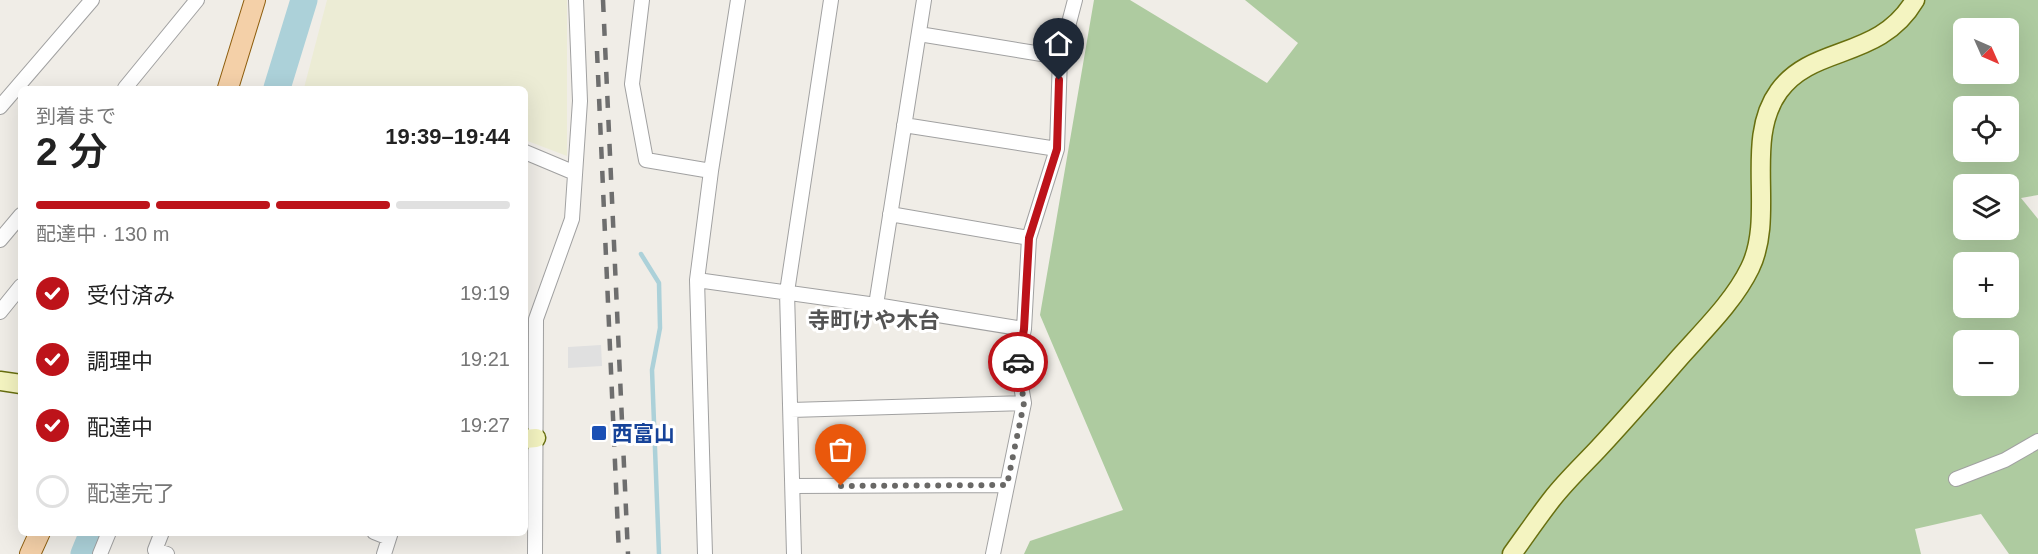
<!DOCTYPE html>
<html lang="ja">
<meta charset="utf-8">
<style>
body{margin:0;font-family:Helvetica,"Noto Sans JP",sans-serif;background:#f2f2f2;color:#222;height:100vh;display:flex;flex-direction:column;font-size:22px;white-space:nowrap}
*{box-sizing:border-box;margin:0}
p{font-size:20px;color:#767676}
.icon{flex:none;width:33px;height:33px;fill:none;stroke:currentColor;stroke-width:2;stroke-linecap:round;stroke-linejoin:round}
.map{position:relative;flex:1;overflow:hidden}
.sheet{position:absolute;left:18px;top:86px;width:510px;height:450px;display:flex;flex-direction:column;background:#fff;border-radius:9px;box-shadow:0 6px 24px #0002}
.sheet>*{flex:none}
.needle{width:39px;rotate:135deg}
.tools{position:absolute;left:1953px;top:18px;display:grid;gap:12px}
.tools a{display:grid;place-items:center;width:66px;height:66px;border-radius:9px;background:#fff;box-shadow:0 6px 24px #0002;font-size:30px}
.pin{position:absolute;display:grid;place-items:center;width:51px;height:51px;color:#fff;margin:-62px -26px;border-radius:50% 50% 50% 0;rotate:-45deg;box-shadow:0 0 6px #0007}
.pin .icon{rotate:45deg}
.courier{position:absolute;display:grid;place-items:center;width:60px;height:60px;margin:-30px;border:4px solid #bd131a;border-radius:50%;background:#fff;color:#222;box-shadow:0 2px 8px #0007}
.headline em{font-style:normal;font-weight:600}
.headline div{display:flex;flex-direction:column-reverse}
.headline{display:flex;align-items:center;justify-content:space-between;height:102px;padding:0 18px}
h1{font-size:39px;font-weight:600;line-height:45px}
.bar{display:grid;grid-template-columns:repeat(4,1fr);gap:9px 6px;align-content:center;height:72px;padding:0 18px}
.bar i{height:8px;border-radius:4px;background:#e0e0e0}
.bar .on{background:#bd131a}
.bar p{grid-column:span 4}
ol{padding:0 18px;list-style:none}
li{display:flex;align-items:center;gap:18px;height:66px}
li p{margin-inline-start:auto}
li .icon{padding:6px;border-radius:50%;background:#bd131a;color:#fff;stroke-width:4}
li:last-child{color:#767676}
li i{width:33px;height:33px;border:3px solid #e0e0e0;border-radius:50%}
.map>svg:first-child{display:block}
</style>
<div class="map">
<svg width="2038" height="554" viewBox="0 0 2038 554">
<rect width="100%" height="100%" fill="#f0ede7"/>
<!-- farmland -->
<path fill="#ececd5" d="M327,0H567V156L525,140V88H304Z"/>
<!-- forest -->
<path fill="#aecba0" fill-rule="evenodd" d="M1094,0H1130L1267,83L1298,43L1245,0H2038V195L2021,198L2038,219V554H2009L1981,514L1915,529L1921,554H1024L1030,541L1123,510L1040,315ZM1964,28H2008V74H1964ZM1964,106H2008V152H1964ZM1964,184H2008V230H1964ZM1964,262H2008V308H1964ZM1964,340H2008V386H1964Z"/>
<!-- parking -->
<path fill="#e0e0e0" d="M601,345L602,366L568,368V347Z"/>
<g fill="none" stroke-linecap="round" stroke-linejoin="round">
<!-- stream -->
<path stroke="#acd1d9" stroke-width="4.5" d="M641,254L659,283L660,328L652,370L659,554"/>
<!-- river -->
<path stroke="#acd1d9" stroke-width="27" d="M277,88L304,0
M84,554L93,532"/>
<!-- street casing -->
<g stroke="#a1a1a1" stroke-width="16">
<path id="street" d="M642,0L632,84L646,160L711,171
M919,34L1060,57
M125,88L197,0
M0,107L92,0
M904,125L1057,149
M525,152L575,173
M890,214L1029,238
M0,240L21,215
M697,280L876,305L1024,329
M876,305L924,0
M0,312L21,286
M791,410L1024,403
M1956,479L2005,460L2038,441
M793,486L1007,485
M162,532L155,550L167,554
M374,532L389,538
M100,554L109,532
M384,554L391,532
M535,554L536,319L572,219L580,101L576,0
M705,554L697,280L711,171L738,0
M794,554L787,292L831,0
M993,554L1024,403L1017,363L1024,329L1029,238L1057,149L1060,57L1075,0"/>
</g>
<!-- secondary casing -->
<g stroke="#686f0f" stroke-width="21">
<path id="secondary" d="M0,381L21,384
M525,439L536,438
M1512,554C1525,536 1538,517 1552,499C1566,481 1583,465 1598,449C1626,419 1653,388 1680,357C1704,330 1734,301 1750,268C1776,215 1743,140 1779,91C1813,44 1879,61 1915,0"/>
</g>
<!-- primary casing -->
<g stroke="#8e5e0e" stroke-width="22">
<path id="primary" d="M228,88L255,0
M30,554L40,532"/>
</g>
<!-- street -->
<use href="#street" stroke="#fff" stroke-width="14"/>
<!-- secondary -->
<use href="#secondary" stroke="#f4f4c1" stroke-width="18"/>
<!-- primary -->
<use href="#primary" stroke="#f4d0a8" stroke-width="20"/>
<!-- rail -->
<path stroke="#6e6e6e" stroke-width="4.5" stroke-dasharray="12 12" stroke-linecap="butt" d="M603,0L628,554
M597,51L619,554"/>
</g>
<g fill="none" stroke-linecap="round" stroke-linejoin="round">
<!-- done -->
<path stroke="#696866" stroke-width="6" stroke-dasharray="0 10.8" d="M841,486L1007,485L1024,403L1018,362"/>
<!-- route -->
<path stroke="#bd131a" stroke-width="8" d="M1018,362L1024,329L1029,238L1057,149L1059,80"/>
</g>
<!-- markers -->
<rect fill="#1a4fb4" stroke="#fff" stroke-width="2" x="591" y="425" width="16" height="16" rx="3"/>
<g text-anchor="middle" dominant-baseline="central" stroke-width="6" stroke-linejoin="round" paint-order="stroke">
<!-- transit labels -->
<g font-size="21" font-weight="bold" fill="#164399" stroke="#fff" text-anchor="start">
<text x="612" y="433">西富山</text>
</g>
<!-- neighbourhood labels -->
<g font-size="22" font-weight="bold" fill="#535353" stroke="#fff">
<text x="874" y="320">寺町けや木台</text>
</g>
</g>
</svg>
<div class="tools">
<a><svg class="needle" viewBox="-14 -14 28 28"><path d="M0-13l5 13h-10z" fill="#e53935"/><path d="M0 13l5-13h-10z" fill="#767676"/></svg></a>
<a><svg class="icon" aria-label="locate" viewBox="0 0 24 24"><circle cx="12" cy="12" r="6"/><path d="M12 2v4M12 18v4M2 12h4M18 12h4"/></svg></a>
<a><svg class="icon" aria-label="layers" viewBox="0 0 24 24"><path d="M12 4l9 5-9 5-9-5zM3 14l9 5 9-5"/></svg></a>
<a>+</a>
<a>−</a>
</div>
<div class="pin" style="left:841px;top:486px;background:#ea580c"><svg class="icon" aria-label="bag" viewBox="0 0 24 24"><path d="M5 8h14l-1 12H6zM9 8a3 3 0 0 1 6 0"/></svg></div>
<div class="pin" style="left:1059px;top:80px;background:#1f2937"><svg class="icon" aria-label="home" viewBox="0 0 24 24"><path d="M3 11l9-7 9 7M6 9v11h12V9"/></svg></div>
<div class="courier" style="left:1018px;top:362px"><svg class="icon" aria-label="car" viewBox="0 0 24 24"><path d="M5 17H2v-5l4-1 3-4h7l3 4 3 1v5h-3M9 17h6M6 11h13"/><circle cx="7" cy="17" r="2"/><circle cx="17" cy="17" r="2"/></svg></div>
<section class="sheet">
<div class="headline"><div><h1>2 分</h1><p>到着まで</p></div><em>19:39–19:44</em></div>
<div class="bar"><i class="on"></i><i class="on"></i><i class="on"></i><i></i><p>配達中 · 130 m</p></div>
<ol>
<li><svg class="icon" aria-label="check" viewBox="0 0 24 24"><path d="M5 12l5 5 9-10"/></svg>受付済み<p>19:19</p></li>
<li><svg class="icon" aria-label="check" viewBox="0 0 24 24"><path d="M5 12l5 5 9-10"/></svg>調理中<p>19:21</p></li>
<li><svg class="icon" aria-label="check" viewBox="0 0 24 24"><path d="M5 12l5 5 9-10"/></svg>配達中<p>19:27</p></li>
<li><i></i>配達完了</li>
</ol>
</section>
</div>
